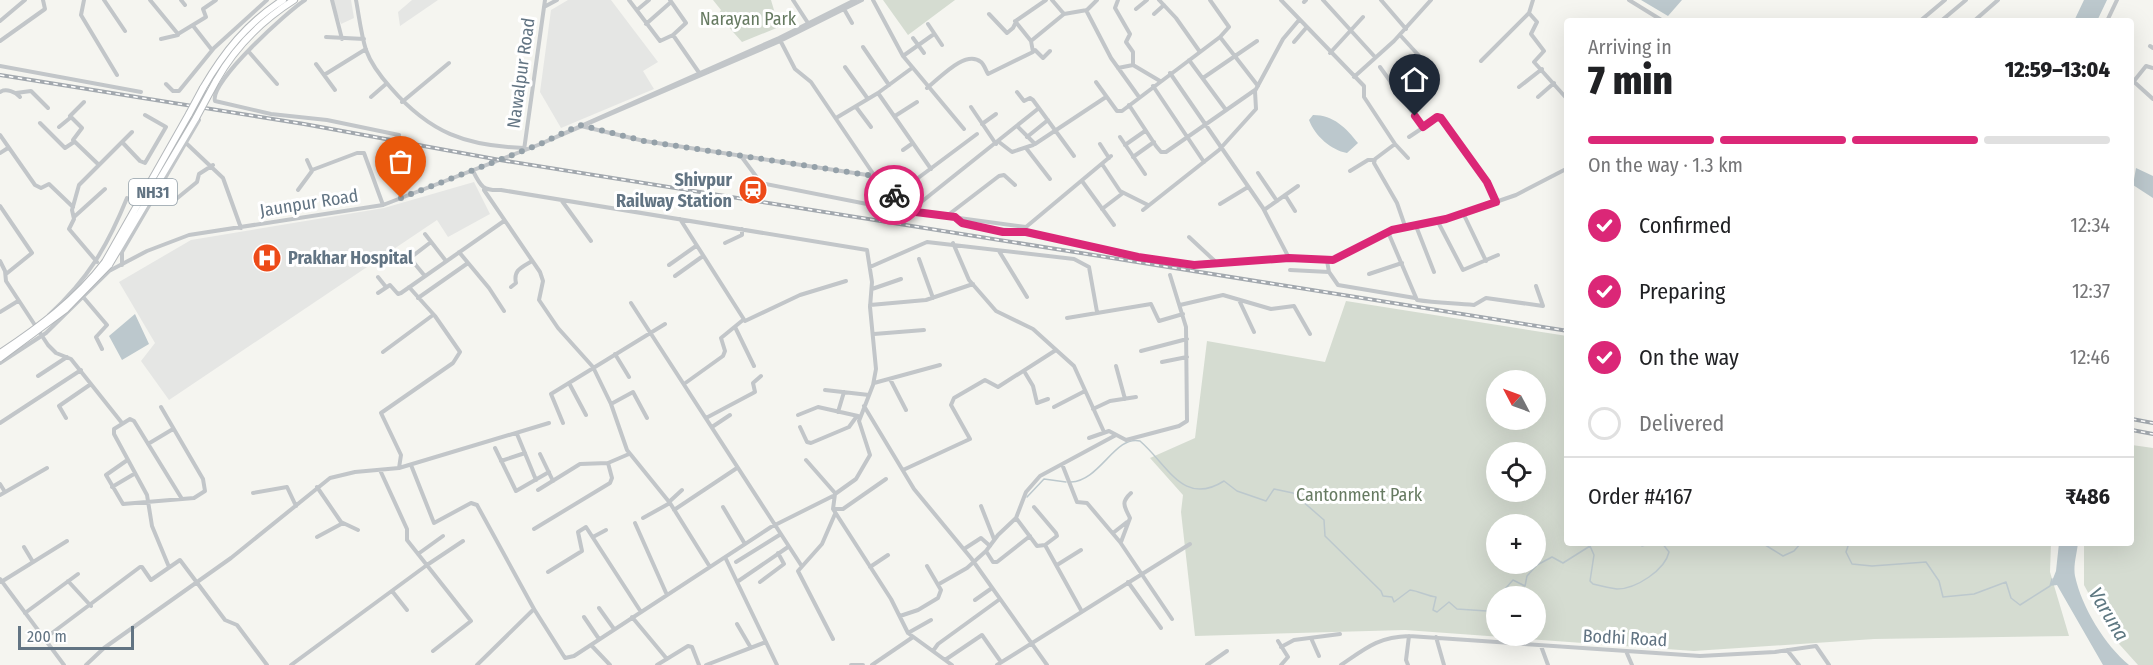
<!DOCTYPE html>
<meta charset="utf-8">
<style>
body{margin:0;font-family:"Fira Sans Condensed",sans-serif;background:#f2f2f2;color:#202124;height:100vh;display:flex;flex-direction:column;font-size:22px;white-space:nowrap}
*{box-sizing:border-box;margin:0}
p{font-size:20px;color:#757577}
.icon{flex:none;width:33px;height:33px;fill:none;stroke:currentColor;stroke-width:2;stroke-linecap:round;stroke-linejoin:round}
.map{position:relative;flex:1;overflow:hidden}
.drawer{position:absolute;left:1564px;top:18px;width:570px;height:528px;display:flex;flex-direction:column;background:#fff;border-radius:6px;box-shadow:0 6px 24px #0002}
.drawer>*{flex:none}
.needle{width:39px;rotate:311deg}
.buttons{position:absolute;left:1486px;top:370px;display:grid;gap:12px}
.buttons a{display:grid;place-items:center;width:60px;height:60px;border-radius:50%;background:#fff;box-shadow:0 6px 24px #0002;font-size:30px}
.scale{position:absolute;left:18px;bottom:15px;width:116px;box-sizing:border-box;padding-left:6px;border:3px solid #627483;border-top:0;font-size:16px;line-height:21px;white-space:nowrap;color:#627483;-webkit-text-stroke:4px #fff;paint-order:stroke}
.pin{position:absolute;display:grid;place-items:center;width:51px;height:51px;color:#fff;margin:-62px -26px;border-radius:50% 50% 50% 0;rotate:-45deg;box-shadow:0 0 6px #0007}
.pin .icon{rotate:45deg}
.courier{position:absolute;display:grid;place-items:center;width:60px;height:60px;margin:-30px;border:4px solid #db2777;border-radius:50%;background:#fff;color:#222;box-shadow:0 2px 8px #0007}
.head em{font-style:normal;font-weight:800}
.head div{display:flex;flex-direction:column-reverse}
.head{display:flex;align-items:center;justify-content:space-between;height:102px;padding:0 24px}
h1{font-size:39px;font-weight:800;line-height:45px}
.bar{display:grid;grid-template-columns:repeat(4,1fr);gap:9px 6px;align-content:center;height:72px;padding:0 24px}
.bar i{height:8px;border-radius:4px;background:#e0e0e0}
.bar .current{background:#db2777}
.bar p{grid-column:span 4}
.line{display:flex;align-items:center;gap:15px;padding:0 24px;border-top:2px solid #e0e0e0}
.line div{flex:1}
ol{padding:0 24px;list-style:none}
li{display:flex;align-items:center;gap:18px;height:66px}
li p{margin-inline-start:auto}
li .icon{padding:6px;border-radius:50%;background:#db2777;color:#fff;stroke-width:4}
li:last-child{color:#757577}
li i{width:33px;height:33px;border:3px solid #e0e0e0;border-radius:50%}
.map>svg:first-child{display:block}
</style>
<div class="map">
<svg width="2153" height="665" viewBox="0 0 2153 665">
<rect width="100%" height="100%" fill="#f5f5f0"/>
<!-- built -->
<path fill="#e5e6e4" d="M332,0H351L354,18L341,24Z
M412,0H438L400,26L398,12Z
M568,0H611L658,62L643,71L654,89L561,128L540,92L551,10Z
M474,182L490,214L448,237L437,220L169,400L141,361L155,343L119,282L191,240L384,208Z"/>
<!-- green -->
<path fill="#d5dcd1" fill-rule="evenodd" d="M713,0H771L779,27L742,42L718,15L721,10Z
M883,0H955L908,35Z
M1346,301L1567,336L1568,543H2051L2050,572L2069,636L1874,639L1694,651L1405,630L1195,636L1181,512L1183,495L1150,458L1195,438L1207,341L1325,362ZM1497,381H1536V420H1497ZM1497,453H1536V492H1497ZM1497,525H1536V564H1497ZM1497,597H1536V636H1497Z
M2132,445L2153,448V665H2138L2111,635L2084,585V543H2132Z"/>
<!-- water -->
<path fill="#bcc8cd" d="M1641,0H1682L1668,16Z
M2084,0H2107L2097,21H2074Z
M1313,115C1334,115 1346,128 1358,143L1347,153C1331,150 1315,136 1309,120Z
M2136,168L2153,176V198L2133,185Z
M135,314L149,344L122,360L109,336Z
M2059,543H2078C2077,553 2073,566 2075,576C2082,608 2105,645 2129,665H2103L2057,585L2050,586L2056,571Z"/>
<g fill="none" stroke-linecap="round" stroke-linejoin="round">
<!-- stream -->
<path stroke="#bcc8cd" stroke-width="1.5" d="M1071,482C1100,481 1115,435 1140,441C1168,465 1183,507 1224,481L1237,491L1266,501L1274,489L1293,493L1324,520L1325,536L1381,591L1383,596L1392,597L1394,602L1410,590C1419,591 1427,596 1436,597L1433,610L1437,612L1449,602L1457,609L1487,611L1497,617
M1027,497L1044,479L1066,482
M1640,543L1642,546L1652,543
M1762,543L1783,556L1794,551L1801,543
M1849,543L1846,552L1852,564L1872,566L1926,562L1939,581L1943,597L1974,594L2006,582L2011,598L2020,605L2050,586L2052,579
M1502,597L1504,590L1513,580L1525,586L1527,576L1537,565L1552,557L1563,563L1590,546L1594,555L1590,581L1593,584C1601,586 1609,588 1617,589C1636,589 1665,570 1669,552L1662,543"/>
<!-- highway casing -->
<g stroke="#b4b8bb" stroke-width="8">
<path id="highway" d="M216,81C235,47 261,21 294,0
M203,88C224,52 247,23 283,0
M105,262L189,114
M109,265L196,118"/>
</g>
<!-- minor -->
<path stroke="#c2c6c9" stroke-width="4" d="M84,0L81,15L117,75
M104,0L125,31
M150,0L178,34L206,17L203,9L216,0
M181,0L185,5
M305,0C288,11 209,82 215,101L271,114L327,120L399,135
M332,0L342,39
M356,0C359,16 361,34 366,50C371,64 381,77 391,88C430,133 466,146 524,148
M629,0L660,41L673,35L700,74
M670,0L686,23L673,35
M793,0L808,23
M873,0L903,56L964,129
M1118,0L1115,8L1130,34L1126,42L1133,52V65
M1159,0L1176,18L1200,52
M1210,0L1229,27L1220,37
M1281,0L1364,86V97L1395,144L1375,159L1374,163L1397,203L1405,226
M1323,0L1375,57
M1381,0L1406,29
M1629,0L1663,21
M1304,2L1306,0
M544,7L557,0
M844,9L852,23
M1136,9L1147,0
M637,10L649,0
M1086,10L1111,58L1139,97
M1529,13L1537,22L1531,34L1544,51L1534,62L1568,100
M989,14L1007,33L1013,28L1017,20L1046,0
M1064,14L1087,10L1097,0
M1154,14L1164,5
M0,21L25,0
M1015,21L1031,41
M1920,21L1945,0
M1941,21L1966,0
M1974,21L1998,0
M2107,21L2117,0
M646,24L671,2
M928,24L942,45
M194,27L212,50
M1400,35L1422,59L1426,68L1421,74
M326,37L364,39
M913,38L924,53
M161,39L178,35
M780,40L795,69L811,82L874,175
M0,41L45,9L43,0
M1294,42L1306,28
M2150,46L2153,48
M863,47L889,85
M1035,50L1043,58L1050,51
M249,52L277,84
M1330,53L1363,17
M903,56L934,34
M1189,60L1226,110
M1481,61L1529,13L1533,0
M316,64L335,90
M0,66L141,92
M845,67L868,99
M1380,67L1423,127
M1118,68L1133,65L1160,81
M1170,73L1263,208L1289,258
M324,75L366,49
M1354,77L1394,41L1431,0
M1203,78L1257,41
M2132,80L2153,99
M2134,81L2146,66L2153,68
M1096,82L1117,111H1122L1220,37L1258,86
M166,84L173,91H179L214,48L267,0
M1153,86L1204,162
M1519,87L1542,69
M927,88C939,79 965,49 981,62C984,64 986,71 988,74L1033,52L1031,41L1064,14L1052,0
M0,92C6,88 16,92 20,97
M1017,92L1024,101L1030,98L1033,100L1074,156
M16,93L31,91L48,108
M878,93L931,169
M371,97L386,84
M1538,97L1554,83
M84,102L70,116L82,128L73,140L99,165
M402,102L449,63
M1129,105L1156,146L1161,152H1166L1255,90
M1408,106L1423,94
M856,107L871,127
M971,107L996,144
M895,116L917,102
M836,118L878,93L912,68
M40,123L65,148L74,142
M982,124L996,114
M581,126L644,141L874,176L891,188L896,207L900,210L1026,227L1111,156
M1017,126L1035,144L1106,97
M59,127L70,118
M0,135L35,185L41,188L49,184L73,207
M1027,137L1048,120
M1120,137L1145,174
M1409,137L1439,117L1487,182L1496,202
M122,142L140,161L145,163L166,127L145,115
M999,142L1012,152L1033,145
M186,143L223,178L241,228
M1100,144L1109,158
M1395,144L1408,158
M538,145L778,42L862,0
M1125,145L1145,131
M1026,148L1050,179
M524,150L545,0
M903,150L913,143
M0,153L8,148
M741,156L761,183L872,205
M1133,157L1154,142
M1102,164L1120,191L1148,205
M312,170L357,153H364L383,205
M473,171C481,187 483,191 501,190L867,250L872,282L870,307L876,369L873,385L859,421L870,455L856,479L835,494L833,509L891,599L908,633L952,665
M1350,171L1368,160H1374
M1258,173L1277,201
M1082,181L1114,225
M298,190L312,171L307,160
M484,190L540,272L543,281L539,300L558,328L593,367L611,404L627,450L670,503L710,567
M1285,195L1295,211
M894,196L977,134
M175,200L197,182L199,174L213,165
M562,201L591,241
M1220,204L1248,187
M0,206L32,253L6,274
M1102,209L1123,193
M1143,210L1219,150L1256,109L1255,91L1283,39L1299,20
M1264,210L1298,186
M910,211L1039,108
M1463,213L1486,261
M948,215L999,176L1004,175L1015,185
M74,217L105,189
M956,217C969,232 1008,228 1027,232C1079,244 1162,270 1213,262
M680,219L745,321L800,295L846,281
M1437,220L1463,270L1498,255
M1416,226L1434,272
M1388,232L1417,300C1437,303 1455,303 1474,305L1486,298L1543,306L1536,286
M425,234L446,261
M1189,237L1218,264L1289,258L1333,260L1392,230L1446,219L1516,195L1568,168
M725,243L742,235V229
M953,243L969,280L996,311L1033,329L1074,366L1104,432
M999,251L1027,297
M459,252L489,288L504,311
M919,259L933,298
M0,261L5,271L6,281L48,345L56,353L71,359L122,423
M1327,261L1329,272
M97,262L69,229L74,219L72,210L79,185L132,132
M122,265V252L126,245L199,120
M669,265L696,246
M870,267L927,242L1074,259L1089,267L1097,312
M1290,270L1329,272L1338,285L1415,298
M1369,274L1402,263
M424,275L410,258L431,242
M675,276L703,256
M378,277L386,287
M511,287L516,283C513,270 522,267 532,261
M872,289L901,279
M378,293L390,285L398,294L401,293L504,221
M84,298L107,325L96,337L102,349
M418,298L468,263
M1239,300L1254,332
M631,303L801,565
M870,305L926,300L973,284
M1180,305L1223,295L1271,309L1294,306L1310,334
M0,312L18,301
M49,315C88,279 107,247 127,198
M1067,318L1151,304L1159,321L1183,314
M735,327L754,366
M874,334L924,330
M1141,351L1187,339
M383,352L433,315
M615,354L629,377
M1162,362L1187,357
M0,363L46,333L109,271L147,251L189,235L383,205L538,145L779,38L855,0
M1116,366L1125,399
M1024,371L1033,386L1037,403L1048,399
M38,376L67,357
M890,379L906,410
M569,383L586,415
M874,383L940,365
M684,384L723,356L725,351L721,338L743,320
M825,390L869,395
M611,404L633,392L647,418
M864,406L914,489L971,558L1047,665
M1054,407L1085,391
M1093,409L1110,401L1136,397
M838,412L844,392
M798,415L818,407L858,416
M66,418L59,406L91,384
M706,418L755,392L753,383L761,376
M0,423L81,370
M563,423L551,394L665,324
M712,427L730,415
M800,427L807,442L811,443L849,427L857,416
M517,434L536,480
M1089,438L1109,431L1126,440L1179,426L1187,421L1186,327L1170,275
M148,444L173,429
M495,448L516,491L549,472
M540,454L553,481
M806,460L835,493
M126,461L106,475L123,504L194,498L205,491L203,479L161,407
M501,461L525,453
M1062,464L1077,502L1087,503L1120,542L1172,619
M411,465L434,523L471,503L477,505L534,609L565,658L574,656L771,527L833,496
M399,468L401,455L381,413L453,363L460,352L435,316L409,287
M380,470L407,529V540L471,621L433,651
M903,470L970,439L951,405L954,398L985,380L998,387L1056,350
M0,484L5,492
M112,487L134,474
M317,487L341,522L358,530
M538,490L580,464L608,463L629,454
M253,493L287,487L296,506
M0,495L47,468
M669,502L682,490
M981,506L994,539
M723,507L745,544
M833,509H843L886,479
M674,510L737,468
M643,518L670,503
M1016,518L1037,546L1045,545L1057,536L1056,533L1034,507
M635,523L667,595
M534,529L610,483L612,478L608,463
M1113,533L1127,522
M317,537L343,523
M593,537L606,530
M1121,542L1130,518C1125,507 1120,503 1131,493
M1045,545L1081,610
M24,547L33,562
M964,549L981,538L990,546
M986,551L993,562H997L1030,536
M418,554L443,536
M725,557L777,665
M736,562L781,534
M1057,565L1081,550
M169,567L152,526L147,495L114,434V429L130,419L134,421L182,499
M870,567L888,555
M548,572L582,551L578,532L586,527L641,612
M0,579L64,665
M68,581L91,606
M1,582L67,541
M737,582L788,547
M760,582L784,564L778,553
M1128,582L1161,628
M939,584L967,568L986,551L998,535L1016,518L1026,492L1040,476L1116,435
M392,591L407,610
M975,600L992,588
M599,608L614,629
M25,613L78,574
M900,616L918,610L938,598L941,590L927,566
M584,617L599,639
M632,617L667,659
M737,624L751,648
M908,633L931,620
M1436,637L1444,665
M1311,638L1319,656
M44,639L140,567H142L151,580L180,560L225,620L237,625L267,665
M833,639L798,571L822,544L835,514
M1278,641L1288,657L1281,665
M591,645L610,665
M1541,646L1548,665
M1281,647L1294,640L1340,634
M1787,650L1799,665
M933,651L938,644L1000,599
M1626,651L1632,665
M945,660L982,635L1001,662
M86,665L104,648L231,558L330,478L355,472L399,468L549,423
M291,665L427,565L463,541
M477,665L534,609
M657,665L688,646L692,647L699,665
M706,665L766,642
M851,665H863
M872,665L913,637
M997,665L1190,544
M1207,665L1227,651
M1341,665C1366,648 1378,637 1409,636L1700,656L1775,652L1816,646L1829,665
M1408,665L1406,660L1409,636"/>
<!-- highway -->
<use href="#highway" stroke="#fff" stroke-width="6"/>
<!-- rail casing -->
<g stroke="#a2a8ae" stroke-width="4">
<path id="rail" d="M0,75L304,124L500,160L1568,331
M2132,419L2153,423
M2132,430L2153,434"/>
</g>
<!-- rail -->
<use href="#rail" stroke="#fff" stroke-width="1.5" stroke-dasharray="4.5" stroke-linecap="butt"/>
<!-- highway-bridge casing -->
<g stroke="#b4b8bb" stroke-width="8" stroke-linecap="butt">
<path id="highway-bridge" d="M189,114L203,88
M196,118L216,81
M0,353C38,328 77,299 105,262
M0,358L66,309L109,265"/>
</g>
<!-- highway-bridge -->
<use href="#highway-bridge" stroke="#fff" stroke-width="6"/>
</g>
<g fill="none" stroke-linecap="round" stroke-linejoin="round">
<!-- done -->
<path stroke="#95a1a9" stroke-width="6" stroke-dasharray="0 10.8" d="M401,198L538,145L580,125L644,141L874,176L888,184L894,195"/>
<!-- route -->
<path stroke="#db2777" stroke-width="8" d="M894,195L896,207L900,210L955,217L962,223L1003,232H1026L1138,257L1194,265L1289,258L1333,260L1392,230L1446,219L1496,202L1487,182L1441,118L1437,117L1423,127L1415,116"/>
</g>
<!-- icons -->
<defs>
<g id="station-disc" transform="scale(1.5)"><circle r="9.5" fill="#ed4a18" stroke="#fff"/><path d="M-3-6H3Q5-6 5-4V2Q5 4 3 4L4.5 6H3L1.5 4h-3L-3 6H-4.5L-3 4Q-5 4-5 2V-4Q-5-6-3-6ZM-3.5-4v3h7v-3ZM-3.5 1v1.5H-2V1ZM2 1v1.5H3.5V1Z" fill="#fff"/></g>
<g id="hospital-disc" transform="scale(1.5)"><circle r="9.5" fill="#ed4a18" stroke="#fff"/><path d="M-5-5h3v3.5h4V-5h3V5h-3V1.5h-4V5h-3Z" fill="#fff"/></g>
</defs>
<g fill-rule="evenodd">
<use href="#station-disc" x="753" y="190"/>
<use href="#hospital-disc" x="267" y="258"/>
</g>
<g text-anchor="middle" dominant-baseline="central" stroke-width="6" stroke-linejoin="round" paint-order="stroke">
<!-- shield labels -->
<rect fill="#fff" stroke="#919ea8" stroke-width="1.5" x="129" y="179" width="48" height="26" rx="4.5"/>
<g font-size="16" font-weight="bold" fill="#627483">
<text x="153" y="192">NH31</text>
</g>
<!-- park labels -->
<g font-size="18" fill="#667a61" stroke="#fff">
<text x="748" y="19">Narayan Park</text>
<text x="1359" y="495">Cantonment Park</text>
</g>
<!-- street labels -->
<g font-size="18" fill="#627483" stroke="#fff">
<text transform="translate(521 73) rotate(-82)">Nawalpur Road</text>
<text transform="translate(309 203) rotate(-9)">Jaunpur Road</text>
<text transform="translate(1625 638) rotate(3)">Bodhi Road</text>
</g>
<!-- poi labels -->
<g font-size="18" font-weight="bold" fill="#627483" stroke="#fff" text-anchor="end">
<text x="732" y="180">Shivpur<tspan x="732" dy="21">Railway Station</tspan></text>
<text x="288" y="258" text-anchor="start">Prakhar Hospital</text>
</g>
<!-- water labels -->
<g font-size="20" font-style="italic" fill="#5d7781" stroke="#fff">
<text transform="translate(2109 614) rotate(59)">Varuna</text>
</g>
</g>
</svg>
<div class="buttons">
<a><svg class="needle" viewBox="-14 -14 28 28"><path d="M0-13l5 13h-10z" fill="#e53935"/><path d="M0 13l5-13h-10z" fill="#757577"/></svg></a>
<a><svg class="icon" aria-label="locate" viewBox="0 0 24 24"><circle cx="12" cy="12" r="6"/><path d="M12 2v4M12 18v4M2 12h4M18 12h4"/></svg></a>
<a>+</a>
<a>−</a>
</div>
<div class="scale">200 m</div>
<div class="pin" style="left:401px;top:198px;background:#ea580c"><svg class="icon" aria-label="bag" viewBox="0 0 24 24"><path d="M5 8h14l-1 12H6zM9 8a3 3 0 0 1 6 0"/></svg></div>
<div class="pin" style="left:1415px;top:116px;background:#1f2937"><svg class="icon" aria-label="home" viewBox="0 0 24 24"><path d="M3 11l9-7 9 7M6 9v11h12V9"/></svg></div>
<div class="courier" style="left:894px;top:195px"><svg class="icon" aria-label="bike" viewBox="0 0 24 24"><circle cx="6" cy="16" r="4"/><circle cx="18" cy="16" r="4"/><path d="M6 16l4-8h5l3 8M10 8l3 8H6M13 5h3"/></svg></div>
<section class="drawer">
<div class="head"><div><h1>7 min</h1><p>Arriving in</p></div><em>12:59–13:04</em></div>
<div class="bar"><i class="current"></i><i class="current"></i><i class="current"></i><i></i><p>On the way · 1.3 km</p></div>
<ol>
<li><svg class="icon" aria-label="check" viewBox="0 0 24 24"><path d="M5 12l5 5 9-10"/></svg>Confirmed<p>12:34</p></li>
<li><svg class="icon" aria-label="check" viewBox="0 0 24 24"><path d="M5 12l5 5 9-10"/></svg>Preparing<p>12:37</p></li>
<li><svg class="icon" aria-label="check" viewBox="0 0 24 24"><path d="M5 12l5 5 9-10"/></svg>On the way<p>12:46</p></li>
<li><i></i>Delivered</li>
</ol>
<div class="line" style="height:78px"><div>Order #4167</div><b>₹486</b></div>
</section>
</div>
